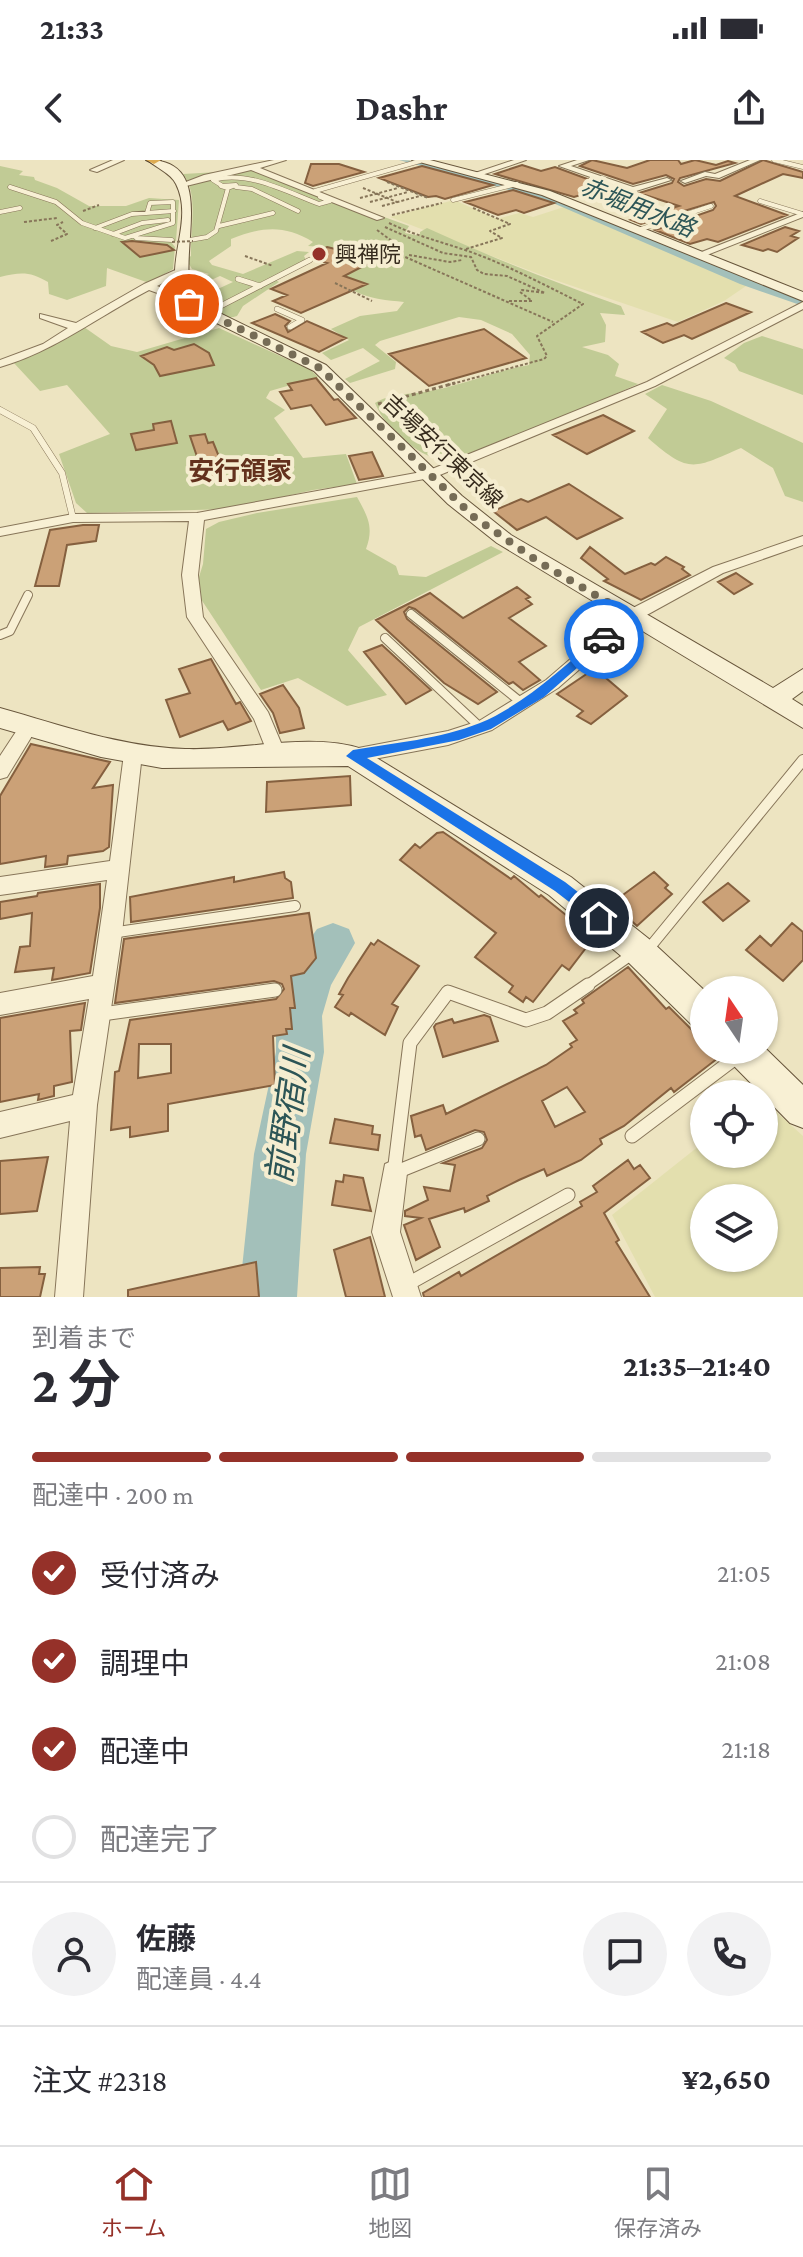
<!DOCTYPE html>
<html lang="ja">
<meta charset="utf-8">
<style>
body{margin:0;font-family:"Crimson Pro","Noto Sans JP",serif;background:#f2f2f3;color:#2b2b33;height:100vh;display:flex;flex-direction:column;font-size:30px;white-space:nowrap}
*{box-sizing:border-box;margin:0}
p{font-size:26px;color:#7c7c81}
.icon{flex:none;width:44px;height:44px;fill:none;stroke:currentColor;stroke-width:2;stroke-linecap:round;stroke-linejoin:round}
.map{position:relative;height:1137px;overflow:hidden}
.panel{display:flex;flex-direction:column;background:#fff;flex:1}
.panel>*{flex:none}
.needle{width:52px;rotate:347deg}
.fabs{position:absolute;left:690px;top:816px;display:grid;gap:16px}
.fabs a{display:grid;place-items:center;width:88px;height:88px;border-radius:50%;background:#fff;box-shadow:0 2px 6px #0004;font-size:40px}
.pin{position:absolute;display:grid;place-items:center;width:68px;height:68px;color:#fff;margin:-34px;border:4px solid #fff;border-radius:50%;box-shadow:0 2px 8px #0007}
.courier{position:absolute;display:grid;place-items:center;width:80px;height:80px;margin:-40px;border:6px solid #1a73e8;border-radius:50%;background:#fff;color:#222;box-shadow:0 2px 10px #0007}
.head em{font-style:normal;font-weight:700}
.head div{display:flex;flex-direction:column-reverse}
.head{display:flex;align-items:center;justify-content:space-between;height:136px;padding:0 32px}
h1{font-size:52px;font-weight:700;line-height:60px}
.bar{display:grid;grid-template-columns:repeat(4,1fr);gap:12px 8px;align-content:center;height:96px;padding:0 32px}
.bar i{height:10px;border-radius:6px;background:#e1e1e2}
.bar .active{background:#953129}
.bar p{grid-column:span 4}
.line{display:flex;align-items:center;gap:20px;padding:0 32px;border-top:2px solid #e1e1e2}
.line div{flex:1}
.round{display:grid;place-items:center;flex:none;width:84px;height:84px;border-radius:42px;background:#f2f2f3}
ol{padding:0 32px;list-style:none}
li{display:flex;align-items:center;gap:24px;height:88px}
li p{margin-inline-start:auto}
li .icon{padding:8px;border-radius:50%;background:#953129;color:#fff;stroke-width:4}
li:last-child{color:#7c7c81}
li i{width:44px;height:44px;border:4px solid #e1e1e2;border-radius:50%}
.status{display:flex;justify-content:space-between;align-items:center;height:56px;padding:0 40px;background:#fff;direction:ltr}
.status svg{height:22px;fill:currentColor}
header{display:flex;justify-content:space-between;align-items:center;height:104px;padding:0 32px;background:#fff;font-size:36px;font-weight:700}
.tab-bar{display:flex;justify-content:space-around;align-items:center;height:112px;border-top:2px solid #e1e1e2;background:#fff;font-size:22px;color:#7c7c81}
.tab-bar a{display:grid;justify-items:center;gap:4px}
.tab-bar .active{color:#953129}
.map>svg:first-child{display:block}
</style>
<div class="status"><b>21:33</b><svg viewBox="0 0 49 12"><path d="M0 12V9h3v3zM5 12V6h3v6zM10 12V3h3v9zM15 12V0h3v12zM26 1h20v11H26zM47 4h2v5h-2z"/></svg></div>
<header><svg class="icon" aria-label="back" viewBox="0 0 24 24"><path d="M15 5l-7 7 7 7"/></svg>Dashr<svg class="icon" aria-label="share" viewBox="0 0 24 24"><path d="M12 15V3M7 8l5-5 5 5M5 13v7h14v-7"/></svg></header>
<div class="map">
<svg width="803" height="1137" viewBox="0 0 803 1137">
<rect width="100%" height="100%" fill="#ede4c1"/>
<!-- farmland -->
<path fill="#e3dfae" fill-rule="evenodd" d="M454,40L497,59L519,53L533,57L567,46L749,124L724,141L678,162L552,119L390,57Z
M764,941L803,976V1137H655L612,1055L704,982V994H764ZM704,1038H764V1098H704Z"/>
<!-- green -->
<path fill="#c1cb95" d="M0,6L23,11L19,15L34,17L35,20L57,28L89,46H126L149,38L179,40L176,81L171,82L175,87L173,109L149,123L107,108L106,126L67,140L49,134L48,122C30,111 20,112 0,117Z
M254,10L409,66L405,73L420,76V72L427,68C490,97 555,122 621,146L625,155L600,153L606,165L605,182L582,187L608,195L619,204L615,216L638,224L514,279L443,302C415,292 387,272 375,243C392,233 405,235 424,232C459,227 493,211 529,205L530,195L512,174L481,160L459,157L380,181L375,185L396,202L395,209L350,223L345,219L380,201L363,188L331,200L322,193L349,180L331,169L360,156L397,151L404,142C367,139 329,133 337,88L308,86L313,82C284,64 261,67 231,79V86L209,101L212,105L243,114L297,91L309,92L304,96L306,100L272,118L279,122L243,146L237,156C223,161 206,149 196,139L233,122L220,116L200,125L199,132L188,134L192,122L209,114L192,109L186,99L191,96C190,69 199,34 183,14Z
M84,167L111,186L137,192L219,168L311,210L318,217L270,231L266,238L285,250L274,258L303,298L346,294L357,324L313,330L230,349L87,353L76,343L59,294L110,274L67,225L40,231L13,202Z
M762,176L803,189V235L739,211L735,204L724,198L744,183Z
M662,225L711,241L803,283V342L785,336L773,308L741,288C693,309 689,314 648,278L667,249L645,234Z
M357,337C368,357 374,367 366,389L396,406L399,415L426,417L491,386L503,392L359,467L348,490L387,535L347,546L298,518L261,530L195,430L203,404L206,369L219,362L257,353Z"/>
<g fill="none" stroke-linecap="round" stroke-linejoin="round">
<!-- canal -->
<path fill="#a3c0ba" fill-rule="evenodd" d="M399,0C425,0 452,9 477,15C591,44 692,102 803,139V146L740,124L546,40Z"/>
<!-- river -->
<path fill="#a3c0ba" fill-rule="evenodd" d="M333,763L349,769L355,783L331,825L322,856L324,892L306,994L297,1137H239L254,994L276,892V856L295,801L317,769Z"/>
</g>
<!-- building -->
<path fill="#cba177" stroke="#85603f" stroke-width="2" fill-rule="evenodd" d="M592,0L627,8L650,0H678L681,4L695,0L716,5L728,1L735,3L680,18L678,22L684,26L706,19L720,21L763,0L803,12V18L783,14L735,36L787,55L718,82L707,79L690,84L655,70L713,50L716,46L714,42L641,64L631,60L679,46L639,33L672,23L674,19L666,15L633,24L580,6Z
M311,4H339L364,12L313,26L305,23Z
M522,5L541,11L555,7L609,27L574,37L495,14Z
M422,6L493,25L445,39L436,36L428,37L379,18Z
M513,30L554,43L524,53L516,50L498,55L465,42Z
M785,67L799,71L791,76L798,78L777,92L768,89L763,91L742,85Z
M132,81L167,85L174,90L140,97L122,82Z
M327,87L377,99L344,116L367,124L301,153L273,141L287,135L271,129L327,103L315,100L312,95Z
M726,143L751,152L692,179L684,175L663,183L642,172L667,163L673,166Z
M275,154L290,161L285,166L288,172L307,161L346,178L319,192L252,163Z
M484,169L526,198L429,226L389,194Z
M194,184L209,193L214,205L160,216L154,205L141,196L167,187L174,190Z
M316,218L334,240L338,239L356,258L326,265L311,245L291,249L280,232L292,230L288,224Z
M603,255L634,271L587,294L553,275Z
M171,261L177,283L136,290L131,274L154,270L153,264Z
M205,274L208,283L213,282L224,309L215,311L217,319L206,323L190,276Z
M372,292L383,316L359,320L349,296Z
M569,324L622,358L577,379L546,357L517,370L493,351L521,339L528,342Z
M83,365H99L96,381L67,385L59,426H35L50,370Z
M590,387L625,414L651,403L655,405L666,397L684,407L682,409L690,415L641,440L604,421L608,419L581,398Z
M736,413L752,424L734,434L718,422Z
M517,427L530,437L526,439L532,444L509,458L546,486L519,502L540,520L523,530L513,522L509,524L415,449L409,447L404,452L407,459L497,532L478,544L444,523L376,460L430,433L463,458Z
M382,485L431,530L406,544L364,492Z
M608,490L627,504L606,518L627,536L591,564L577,556L583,551L557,534L588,513L594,507L590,504Z
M211,499L236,544L240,542L251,561L228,570L223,561L180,577L166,540L190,533L179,509Z
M283,525L299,548L304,568L280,573L273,553L260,534Z
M31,584L110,602L93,628L113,625L109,687L103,691L68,696L67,704L45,707L46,696L0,704V636Z
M350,616L351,645L266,652L267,622Z
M443,672L511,719L514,716L539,737L541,735L586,771L584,773L592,780L569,810L562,805L533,842L526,837L523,842L509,832L513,826L475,797L496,773L400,700L415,684L420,688L437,673Z
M284,712L285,718L291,722L293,738L131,762L130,737L234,717V722Z
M654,712L668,725L665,728L672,734L637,766L612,743Z
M728,723L749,741L723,761L703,742Z
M100,724V748L90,813L52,820L54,808L15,812L20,787L30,786L32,753L0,759V742L37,736L38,733Z
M309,753L316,798L304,813L291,816L295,848H290L292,869H286L287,874L273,876L275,925L168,944V971L130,977V967L111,970L115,912L119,911L130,860L276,839L284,829L282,824L274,821L115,843L124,779ZM139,884H171V913L138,918Z
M792,763L803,772V800L783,821L746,790L760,776L771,786Z
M378,780L419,806L392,844L398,847L385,875L351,853L349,856L335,847L343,835L339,834L348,818L371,783L374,785Z
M628,807L666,849L669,847L692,870L704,883V890H710L718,898L674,932L671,928L624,966L600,979L602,984L581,1000L547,1016L544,1009L519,1020L487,1036L489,1041L465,1052L464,1048L429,1059L440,1087L416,1100L404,1065L421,1058L405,1056V1051L428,1040L424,1027L450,1031L455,1005L443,1003L482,988L487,980L484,972L475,970L426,990L421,975L415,977L411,956L443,945L446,954L546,905L572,887L570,884L577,880L563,861L577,853L574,850L584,843L582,840ZM567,927L585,952L555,967L542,941Z
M85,843L81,870L70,871L72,922L54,926V936L38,940L39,934L0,942V858Z
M484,855L490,857L498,881L443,897L434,867L436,864L452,859L454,863Z
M335,959L373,966L372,974L380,975L378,990L330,983Z
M48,997L37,1051L0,1054V1001Z
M628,1000L634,1009L640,1005L650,1018L604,1053L619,1080L616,1082L650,1137H424L423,1133L459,1112L461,1116L582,1046L580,1042L597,1032L593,1026Z
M344,1015L363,1018L371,1051L332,1045L336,1021L343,1022Z
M370,1077L385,1137H346L334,1090Z
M256,1102L259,1137H128V1130Z
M40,1107L39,1114H45L40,1137H0V1108Z"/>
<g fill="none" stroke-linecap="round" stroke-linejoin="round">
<!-- lane-far5 casing -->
<g stroke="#877559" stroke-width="5">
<path id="lane-far5" d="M774,0L803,7
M221,25L213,20C248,10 287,32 319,44L330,41L320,37
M236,25L228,28L221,26Z
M10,27L56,42L82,63L125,78L173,63V42L150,43L147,53
M236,27L252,29L298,51
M315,31L420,1
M453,40L517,24
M760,41L803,54
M0,52L20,48
M219,66L273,53
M95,68L132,54L174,51
M638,70L711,46
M113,74L142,63L168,60
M136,78L172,80
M184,81L207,77L216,71L228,28"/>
</g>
<!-- lane-far4 casing -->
<g stroke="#877559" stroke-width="6">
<path id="lane-far4" d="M238,119L260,126
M277,149L302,160L290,167
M205,154L310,100"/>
</g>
<!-- lane-far3 casing -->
<g stroke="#877559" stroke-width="7">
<path id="lane-far3" d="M0,250L33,268L62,313L73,358"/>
</g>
<!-- lane-far2 casing -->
<g stroke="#877559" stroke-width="10">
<path id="lane-far2" d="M411,454L522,543
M0,475L10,471L28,435
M385,478L480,567"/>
</g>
<!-- lane-far1 casing -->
<g stroke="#877559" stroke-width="12">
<path id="lane-far1" d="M111,773L295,746
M646,792L803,600
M585,827L634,793"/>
</g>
<!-- lane casing -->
<g stroke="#877559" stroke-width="15">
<path id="lane" d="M102,854L275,830
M632,976L738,896
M478,979L394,1013L410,883L448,832L526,860L547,853L588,825
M406,1125L568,1035"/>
</g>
<!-- street casing -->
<g stroke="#877559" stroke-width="2">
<path id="street" d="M113,0H124L97,12L90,10Z
M274,0H286L260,8L384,58L377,60L251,10L182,27L178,25L204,15Z
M514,0H526L479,16L472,14Z
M577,0H589L571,6L633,27L667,18L671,20L633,32L559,6Z
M750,0H760L719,18L706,16L685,23L681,21L705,12L715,14Z
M803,52V57L702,97L694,95Z
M180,108L185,111L183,113L157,126L175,133H186V137L174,139L149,130C99,156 55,191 0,207V200L43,184L68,168L40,158V154L76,163L144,124Z
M803,142V149L655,226L435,317L204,360L198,415L203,457L268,552L287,597L285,602H271L254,559L187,457L182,415L189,361L73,362L0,376V368L73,354L197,353L427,311L647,222Z
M803,376V385L723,413L634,462L558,528L492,570L448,585L353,603L346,601L344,596L346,591L353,589L448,571L479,561L546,520L625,452L713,407Z
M29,559L38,566L7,617L0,619V596L23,561Z
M133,587L140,589L142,594L122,773L97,945L83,1137H55L70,961L0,978V952L73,935L89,839L0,855V833L93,816L107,720L0,735V717L110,701L124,594L126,589Z
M394,1000L403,1004L407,1013L400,1072L421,1137H393L372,1072L385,1004Z"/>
</g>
<!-- secondary casing -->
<g stroke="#68563c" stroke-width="2">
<path id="secondary" d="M148,0C223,0 172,103 195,141L326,205L462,336L511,375L773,528L803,509V531L792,539L803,546V568L497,383L448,344L314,211L184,147C159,107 196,64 176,24C171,13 156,8 148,0Z
M412,0H430L550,31L803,132V141L542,35Z
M0,548C61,565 121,587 185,589C240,591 311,572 362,589L571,717L649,779L704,830V870L692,865L627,801L549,735L348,606L162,608L101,597L0,568Z
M764,887L803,925V968L790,963L730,902L725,890H764Z"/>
</g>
<!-- highway casing -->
<g stroke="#54422d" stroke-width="2">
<path id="highway" d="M146,0H161L154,4Z"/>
</g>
<!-- path-far1 -->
<path stroke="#877559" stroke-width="2" stroke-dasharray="3 2" stroke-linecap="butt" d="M387,22L428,38
M363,28L397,42
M360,38L398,28
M370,42L408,32
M382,46L420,36
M83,51L99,45
M392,55L442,43
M24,62L57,58
M389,63C414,75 438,81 465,90C506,104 544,125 583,144L537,176L547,196L544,199L448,225
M385,67L443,93L471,97L477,110L484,114L507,116L545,133L522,130L520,132L532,141H507
M377,70L396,84L403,96L553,162
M51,81L67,74L57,65L63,62
M466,89L502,78L490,71L510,64L473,48
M409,95L450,102L462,100
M245,96L273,106
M335,123L372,141"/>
<!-- path -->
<path stroke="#877559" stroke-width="3" stroke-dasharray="4 3" stroke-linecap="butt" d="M378,244L455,223"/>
<!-- lane-far5 -->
<use href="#lane-far5" stroke="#f8f0d4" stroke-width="4"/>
<!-- lane-far4 -->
<use href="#lane-far4" stroke="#f8f0d4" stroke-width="5"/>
<!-- lane-far3 -->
<use href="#lane-far3" stroke="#f8f0d4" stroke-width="6"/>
<!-- lane-far2 -->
<use href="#lane-far2" stroke="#f8f0d4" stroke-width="8"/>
<!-- lane-far1 -->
<use href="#lane-far1" stroke="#f8f0d4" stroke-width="10"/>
<!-- lane -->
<use href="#lane" stroke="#f8f0d4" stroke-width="13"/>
<!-- street -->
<use href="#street" fill="#f8f0d4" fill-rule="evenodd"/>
<!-- secondary -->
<use href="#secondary" fill="#f8f0d4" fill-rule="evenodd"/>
<!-- highway -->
<use href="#highway" fill="#ddab51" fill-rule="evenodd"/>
<!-- path-bridge -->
<path stroke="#877559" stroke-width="2" stroke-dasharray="3 2" stroke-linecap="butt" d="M172,82L193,81"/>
</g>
<!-- route -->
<path fill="#1a73e8" d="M600,476L610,479L544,537L491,569L459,580L367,598L565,722L605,753L607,758L599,765L555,731L346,596L353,590C394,583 440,579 480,563C525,544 562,508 600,476Z"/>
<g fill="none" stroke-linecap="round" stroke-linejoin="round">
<!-- done -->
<path stroke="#766c56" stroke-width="8" stroke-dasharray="0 14.4" d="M189,144L320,208L474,357L539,402L631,456L604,479"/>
</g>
<!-- markers -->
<circle fill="#953129" stroke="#f5edd0" stroke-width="3" cx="319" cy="94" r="8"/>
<g text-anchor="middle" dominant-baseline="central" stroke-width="8" stroke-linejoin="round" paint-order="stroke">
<!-- far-poi labels -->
<g font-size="22" fill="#362b1d" stroke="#f5edd0" text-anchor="start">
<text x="335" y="94">興禅院</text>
</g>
<!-- far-street labels -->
<g font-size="22" fill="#362b1d" stroke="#f5edd0">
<text transform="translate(443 291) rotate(43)">吉場安行東京線</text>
</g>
<!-- far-water labels -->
<g font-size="24" font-style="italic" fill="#2c5556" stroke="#f5edd0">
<text transform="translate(638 47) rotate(22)">赤堀用水路</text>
</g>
<!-- far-quarter labels -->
<g font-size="26" font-weight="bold" fill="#63311d" stroke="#f5edd0">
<text x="240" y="311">安行領家</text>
</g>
<!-- near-water labels -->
<g font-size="34" font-style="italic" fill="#2c5556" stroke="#f5edd0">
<text transform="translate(288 956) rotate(-82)">前野宿川</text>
</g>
</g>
</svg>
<div class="fabs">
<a><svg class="needle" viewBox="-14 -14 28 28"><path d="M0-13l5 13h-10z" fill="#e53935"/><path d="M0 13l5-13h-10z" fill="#7c7c81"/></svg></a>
<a><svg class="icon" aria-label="locate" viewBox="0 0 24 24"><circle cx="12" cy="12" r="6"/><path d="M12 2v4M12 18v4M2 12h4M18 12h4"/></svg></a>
<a><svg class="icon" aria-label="layers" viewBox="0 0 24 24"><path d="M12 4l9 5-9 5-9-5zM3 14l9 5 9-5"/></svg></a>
</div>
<div class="pin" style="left:189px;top:144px;background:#ea580c"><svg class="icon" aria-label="bag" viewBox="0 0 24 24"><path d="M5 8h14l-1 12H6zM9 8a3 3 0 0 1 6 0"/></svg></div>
<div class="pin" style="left:599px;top:758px;background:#1f2937"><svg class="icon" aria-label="home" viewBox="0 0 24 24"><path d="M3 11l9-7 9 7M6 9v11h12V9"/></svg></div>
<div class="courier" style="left:604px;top:479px"><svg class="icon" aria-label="car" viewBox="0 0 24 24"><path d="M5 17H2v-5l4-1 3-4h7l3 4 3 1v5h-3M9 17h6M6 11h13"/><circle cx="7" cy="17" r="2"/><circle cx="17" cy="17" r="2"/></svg></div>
</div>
<section class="panel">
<div class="head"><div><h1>2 分</h1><p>到着まで</p></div><em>21:35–21:40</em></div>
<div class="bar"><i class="active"></i><i class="active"></i><i class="active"></i><i></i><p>配達中 · 200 m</p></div>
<ol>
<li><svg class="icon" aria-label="check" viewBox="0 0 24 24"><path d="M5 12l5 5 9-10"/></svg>受付済み<p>21:05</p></li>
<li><svg class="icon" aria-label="check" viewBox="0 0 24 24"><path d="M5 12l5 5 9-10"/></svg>調理中<p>21:08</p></li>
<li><svg class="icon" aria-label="check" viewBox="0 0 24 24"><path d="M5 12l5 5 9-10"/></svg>配達中<p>21:18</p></li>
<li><i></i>配達完了</li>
</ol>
<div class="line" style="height:144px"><a class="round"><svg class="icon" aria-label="person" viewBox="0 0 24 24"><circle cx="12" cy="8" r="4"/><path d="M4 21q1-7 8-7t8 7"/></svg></a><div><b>佐藤</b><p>配達員 · 4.4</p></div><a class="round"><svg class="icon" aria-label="chat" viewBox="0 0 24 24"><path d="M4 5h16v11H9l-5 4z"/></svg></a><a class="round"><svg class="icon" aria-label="phone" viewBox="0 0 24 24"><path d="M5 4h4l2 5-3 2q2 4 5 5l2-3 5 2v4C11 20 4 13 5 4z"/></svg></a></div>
<div class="line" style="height:104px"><div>注文 #2318</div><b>¥2,650</b></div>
</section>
<nav class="tab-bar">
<a class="active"><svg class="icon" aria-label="home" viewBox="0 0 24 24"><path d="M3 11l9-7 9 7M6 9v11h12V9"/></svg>ホーム</a>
<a><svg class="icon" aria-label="map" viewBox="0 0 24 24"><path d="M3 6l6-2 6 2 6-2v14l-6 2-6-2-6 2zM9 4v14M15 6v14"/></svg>地図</a>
<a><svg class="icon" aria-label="saved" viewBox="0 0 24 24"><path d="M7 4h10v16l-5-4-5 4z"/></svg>保存済み</a>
</nav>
